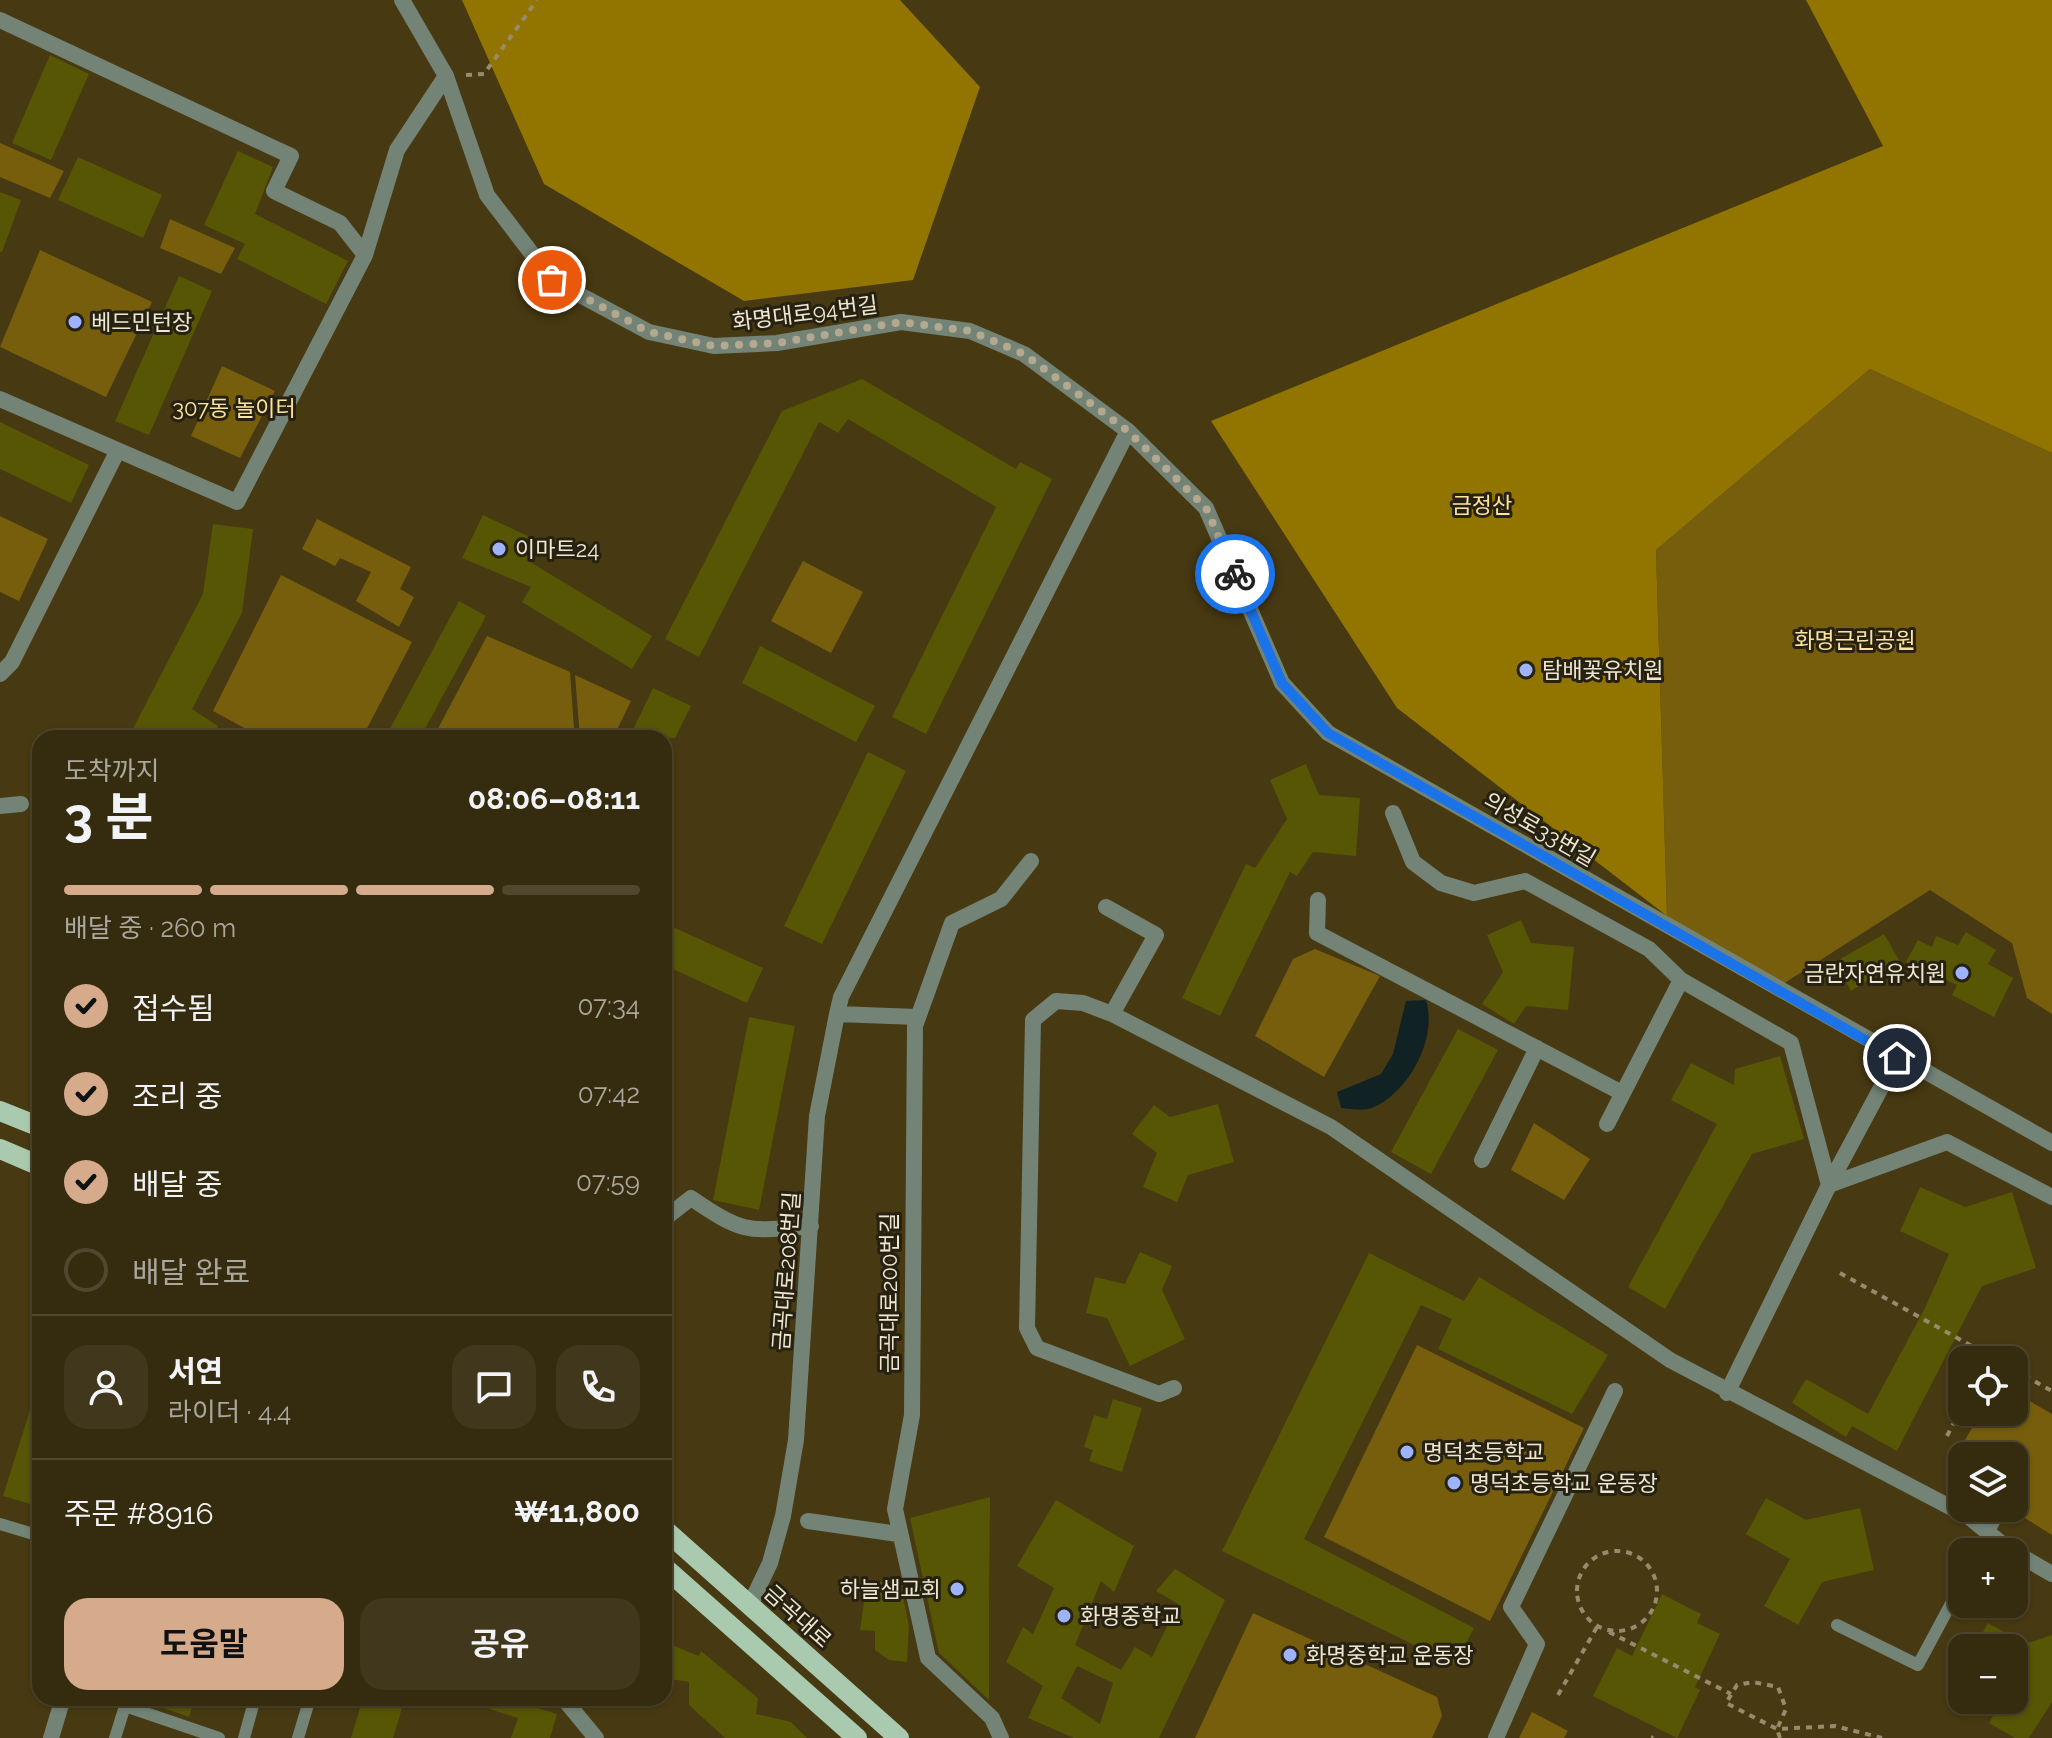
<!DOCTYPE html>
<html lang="ko">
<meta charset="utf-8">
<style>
body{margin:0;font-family:Raleway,"Noto Sans KR",sans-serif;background:#40371c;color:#f1f3f6;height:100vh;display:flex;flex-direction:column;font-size:30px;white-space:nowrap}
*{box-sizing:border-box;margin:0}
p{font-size:26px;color:#aaa79e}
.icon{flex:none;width:44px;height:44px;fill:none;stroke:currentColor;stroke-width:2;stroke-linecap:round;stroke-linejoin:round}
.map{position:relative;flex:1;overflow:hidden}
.sheet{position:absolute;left:32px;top:730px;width:640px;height:976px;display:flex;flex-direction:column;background:#352b0e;border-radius:24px;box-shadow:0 2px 6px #0004,0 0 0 2px #4f472e}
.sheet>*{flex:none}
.tools{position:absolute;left:1948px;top:1346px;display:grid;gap:16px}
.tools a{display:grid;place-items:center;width:80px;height:80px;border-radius:16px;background:#352b0e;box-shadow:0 2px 6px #0004,0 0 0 2px #4f472e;font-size:40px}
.pin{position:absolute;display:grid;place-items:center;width:68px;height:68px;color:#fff;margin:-34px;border:4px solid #fff;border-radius:50%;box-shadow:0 2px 8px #0007}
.courier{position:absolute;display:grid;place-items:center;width:80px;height:80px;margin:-40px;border:6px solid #1a73e8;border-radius:50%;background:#fff;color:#222;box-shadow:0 2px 10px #0007}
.summary em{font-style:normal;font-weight:700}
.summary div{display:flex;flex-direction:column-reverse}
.summary{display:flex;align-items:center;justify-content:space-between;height:136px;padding:0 32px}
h1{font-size:52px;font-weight:700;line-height:60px}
.bar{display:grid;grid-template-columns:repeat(4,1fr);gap:12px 8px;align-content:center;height:96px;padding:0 32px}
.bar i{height:10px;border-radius:6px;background:#4f472e}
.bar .current{background:#d6ab8b}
.bar p{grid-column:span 4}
.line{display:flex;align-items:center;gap:20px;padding:0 32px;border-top:2px solid #4f472e}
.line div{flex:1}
.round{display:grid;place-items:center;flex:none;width:84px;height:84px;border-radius:24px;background:#40371c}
ol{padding:0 32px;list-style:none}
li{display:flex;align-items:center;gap:24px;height:88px}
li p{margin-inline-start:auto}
li .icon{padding:8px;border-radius:50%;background:#d6ab8b;color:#111;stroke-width:4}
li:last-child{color:#aaa79e}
li i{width:44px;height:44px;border:4px solid #4f472e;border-radius:50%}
.cta{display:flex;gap:16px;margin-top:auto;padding:16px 32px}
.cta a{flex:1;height:92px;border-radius:24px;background:#d6ab8b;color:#111;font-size:32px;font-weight:700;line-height:92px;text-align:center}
.cta a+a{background:#40371c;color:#f1f3f6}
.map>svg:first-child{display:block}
</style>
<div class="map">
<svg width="2052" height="1738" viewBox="0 0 2052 1738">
<rect width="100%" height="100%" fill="#473912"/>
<!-- green -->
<path fill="#765e0c" d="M0,143L64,171L50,198L0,177Z
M170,219L235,248L221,274L160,248Z
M40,250L152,302L106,397L0,347Z
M222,366L275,391L240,458L191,436Z
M1870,369L2052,453V1014L2027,998L2012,943L1930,890L1783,984L1667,916L1656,550Z
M0,516L48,539L19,601L0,592Z
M317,519L411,567L400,589L414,597L399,627L356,601L371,572L340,558L335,566L302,549Z
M803,561L863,592L831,653L771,621Z
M281,575L412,642L362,738H263L213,711Z
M487,636L570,672L574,728L569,738H433Z
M575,675L631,701L613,738H580Z
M1315,949L1380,976L1324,1077L1255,1036L1293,959Z
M1534,1123L1590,1159L1564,1200L1511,1170Z
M1417,1345L1584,1428L1490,1621L1324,1537Z
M2014,1392L2052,1414V1535L2009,1508H2014V1456H1962V1479L1948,1470L1981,1412H2014Z
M1253,1613L1437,1697L1442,1716L1432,1738H1195Z
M1532,1712L1568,1731L1564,1738H1519Z"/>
<!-- forest -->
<path fill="#927400" d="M462,0H900L980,87L913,280L744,301L544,184Z
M1806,0H2052V453L1870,369L1656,550L1667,916L1397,708L1211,421L1883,146Z"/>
<!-- water -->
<path fill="#112225" d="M1426,1000C1438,1038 1409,1093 1372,1108C1364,1111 1351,1109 1341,1108L1337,1092L1381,1074L1393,1054L1406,1001Z"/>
<!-- building -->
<path fill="#565605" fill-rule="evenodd" d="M50,55L89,74L51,160L12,143Z
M238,151L273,167L255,214L348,261L326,304L237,259L245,244L204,225Z
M78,157L162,195L143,238L58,200Z
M0,192L21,200L2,252H0Z
M179,276L212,291L149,435L115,421Z
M862,379L1016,469L1020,462L1052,479L926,734L892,717L996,507L848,419L838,433L819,422L699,657L665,639L782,411Z
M0,422L89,465L71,503L0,469Z
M483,515L536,540L527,560L652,636L632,669L522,602L531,587L462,558Z
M213,524L253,529L242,613L192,709L218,726L212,738H128L203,594Z
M459,601L486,616L478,631L420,738H385Z
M760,646L875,706L856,742L742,683Z
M653,688L691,706L675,738H629Z
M868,752L906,771L822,944L784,926Z
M1306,764L1319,795L1360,798L1356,856L1313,852L1297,876L1290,872L1220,1016L1182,998L1246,864L1255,868L1287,819L1270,780Z
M1521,920L1531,943L1574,947L1568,1010L1526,1006L1514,1024L1482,1004L1503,972L1487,935Z
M664,923L763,968L747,1003L664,965Z
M1966,932L1996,950L1988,964L2013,978L1994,1017L1952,995L1957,985L1906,962L1918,940L1932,947L1936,936L1958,945Z
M1884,934L1899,960L1851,991L1835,962Z
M749,1017L795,1026L759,1210L713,1200Z
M1458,1029L1498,1050L1431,1174L1391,1152Z
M1780,1056L1804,1139L1752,1154L1665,1309L1628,1287L1717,1124L1671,1100L1691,1063L1734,1085L1735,1069Z
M1218,1104L1234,1162L1188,1175L1177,1202L1143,1187L1157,1153L1132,1134L1154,1105L1170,1117Z
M1920,1187L1965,1207L2012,1192L2036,1268L1982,1286L1897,1451L1852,1426L1846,1437L1792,1403L1806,1379L1868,1414L1925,1308L1949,1254L1900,1231Z
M1140,1252L1172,1266L1162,1290L1185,1339L1130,1366L1107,1318L1086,1313L1095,1277L1125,1284Z
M1369,1253L1464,1301L1479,1277L1608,1355L1572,1414L1438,1349L1452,1319L1421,1305L1304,1539L1474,1628L1455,1665L1222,1551Z
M36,1391H40V1507L3,1496Z
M1113,1399L1142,1408L1122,1472L1089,1461L1093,1450L1084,1447L1094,1415L1107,1419Z
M990,1497L989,1604V1700L939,1653L910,1518Z
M1766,1498L1806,1520L1860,1508L1874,1570L1822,1582L1798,1625L1764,1606L1790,1559L1746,1534Z
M1056,1500L1134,1546L1114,1592L1101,1581L1075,1645L1121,1670L1135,1647L1152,1657L1178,1604L1156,1591L1175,1569L1225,1600L1159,1738H1074L1028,1718L1043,1686L1006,1662L1023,1627L1033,1634L1054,1588L1017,1566ZM1077,1666L1113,1683L1100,1724L1061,1698Z
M867,1581L900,1583L909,1625L907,1662L889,1660L875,1650V1631L860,1630Z
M1662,1594L1701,1614L1697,1623L1720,1634L1695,1687L1700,1690L1677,1738L1593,1696L1617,1648L1632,1656Z
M1988,1623L2025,1644L2052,1635V1702L2029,1738H2015L1989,1723L2002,1700H2014V1648H1974Z
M664,1642L699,1656L701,1651L758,1698L756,1714L791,1722L807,1738H725L689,1705V1682L664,1678Z
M143,1698H195L189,1717L143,1701Z
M363,1698H405L393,1738H351Z
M467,1698H526L524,1704L557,1714L550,1738H511L518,1718L467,1702Z"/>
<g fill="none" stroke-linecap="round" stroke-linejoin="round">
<!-- path -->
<path stroke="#968b6c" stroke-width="4" stroke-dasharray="6 6" stroke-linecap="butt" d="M466,75L484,74L537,0
M1840,1273L1997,1360
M2014,1370L2052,1391
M1947,1436L1962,1407
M1577 1591a40 40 0 1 1 80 0a40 40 0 1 1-80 0Z
M1609,1632L1731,1694
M1558,1695L1597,1627
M1651,1737L1653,1738
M1780,1738L1777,1729L1786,1709L1778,1687L1753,1682L1737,1685L1726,1703L1777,1729L1835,1726L1882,1738"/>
<!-- service -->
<path stroke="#738376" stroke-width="12" d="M0,1524L40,1536
M1978,1552L2001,1509
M1837,1625L1918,1665L1962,1583
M115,1738L125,1706L219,1738
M244,1738L255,1698
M298,1738L310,1698"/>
<!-- pedestrian -->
<path stroke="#738376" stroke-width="16" d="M1318,900L1317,933L1622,1093
M1482,1160L1537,1048"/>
<!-- minor -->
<path stroke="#738376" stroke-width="16" d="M0,20L291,156L274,191L340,223L365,255
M0,399L237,502L365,255L397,150L446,76
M0,674L12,662L117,452
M0,806L21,804
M1393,813L1413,862L1441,883L1474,893L1525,881L1649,949L1681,980L1791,1043L1829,1185L1947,1142L2052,1197
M1106,907L1156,935L1112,1014L1331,1127L1670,1360L1969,1517L2007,1548L2052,1574
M837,1014L841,997L1128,431L1206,508L1282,683L1328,733L2052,1143
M1112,1014L1083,1003L1056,1001L1033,1020L1027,1328L1037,1348L1159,1394L1174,1388
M1607,1124L1681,980
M664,1219L691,1198C745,1235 748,1231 811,1226
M1727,1393L1829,1185L1897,1058
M808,1521L898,1534
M750,1605L770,1563L783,1516L796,1440L817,1116L837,1014L917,1017
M563,1698L596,1738
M1001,1738L992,1718L928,1658L895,1509L912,1415L915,1026L952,923L1001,899L1031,861"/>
<!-- tertiary -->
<path stroke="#738376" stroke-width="16" d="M402,0L446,76L487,195L552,280L649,332L714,346L777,343L901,322L970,331L1024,354L1128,431
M51,1738L63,1698
M1496,1738L1537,1644L1511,1607L1615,1391"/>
<!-- primary -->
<path stroke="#aacab0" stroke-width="20" d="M0,1111L40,1127
M0,1149L40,1166
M664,1529L899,1738
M664,1567L857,1738"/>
</g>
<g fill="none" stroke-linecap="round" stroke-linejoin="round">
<!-- done -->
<path stroke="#b4a98e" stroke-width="8" stroke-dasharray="0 14.4" d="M552,280L649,332L714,346L777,343L901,322L970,331L1024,354L1128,431L1206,508L1235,574"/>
<!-- route -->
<path stroke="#1a73e8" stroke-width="10" d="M1235,574L1282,683L1328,733L1897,1058"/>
</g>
<!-- markers -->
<g fill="#9db4fd" stroke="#272111" stroke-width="3">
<circle cx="75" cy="322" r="8"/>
<circle cx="499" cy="549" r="8"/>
<circle cx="1526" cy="670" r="8"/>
<circle cx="1962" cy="973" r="8"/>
<circle cx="1407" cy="1452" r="8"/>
<circle cx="1454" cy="1483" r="8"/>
<circle cx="957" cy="1589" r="8"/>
<circle cx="1064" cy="1616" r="8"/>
<circle cx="1290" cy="1655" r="8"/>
</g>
<g text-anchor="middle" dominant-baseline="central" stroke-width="6" stroke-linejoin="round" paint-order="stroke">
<!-- street labels -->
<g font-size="22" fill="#eee6d1" stroke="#272111">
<text transform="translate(805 313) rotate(-7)">화명대로94번길</text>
<text transform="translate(1540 829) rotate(30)">의성로33번길</text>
<text transform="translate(786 1271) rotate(-86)">금곡대로208번길</text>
<text transform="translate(889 1293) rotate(-90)">금곡대로200번길</text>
<text transform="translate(798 1616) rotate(42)">금곡대로</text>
</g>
<!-- poi labels -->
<g font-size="22" fill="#eee6d1" stroke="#272111" text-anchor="start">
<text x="91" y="322">베드민턴장</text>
<text x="515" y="549">이마트24</text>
<text x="1542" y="670">탐배꽃유치원</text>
<text x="1946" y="973" text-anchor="end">금란자연유치원</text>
<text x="1423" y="1452">명덕초등학교</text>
<text x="1470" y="1483">명덕초등학교 운동장</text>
<text x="941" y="1589" text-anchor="end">하늘샘교회</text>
<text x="1080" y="1616">화명중학교</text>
<text x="1306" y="1655">화명중학교 운동장</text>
</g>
<!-- park labels -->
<g font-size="22" fill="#fbe3a0" stroke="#272111">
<text x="234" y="408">307동 놀이터</text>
<text x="1482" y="505">금정산</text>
<text x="1855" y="640">화명근린공원</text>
</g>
</g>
</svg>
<div class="tools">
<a><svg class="icon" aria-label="locate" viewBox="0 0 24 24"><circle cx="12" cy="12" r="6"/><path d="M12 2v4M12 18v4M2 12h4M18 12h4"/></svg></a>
<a><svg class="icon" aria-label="layers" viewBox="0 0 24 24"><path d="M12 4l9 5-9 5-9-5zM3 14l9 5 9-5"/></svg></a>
<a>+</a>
<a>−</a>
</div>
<div class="pin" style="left:552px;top:280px;background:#ea580c"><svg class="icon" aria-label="bag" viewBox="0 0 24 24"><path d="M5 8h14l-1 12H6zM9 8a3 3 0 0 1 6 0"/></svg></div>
<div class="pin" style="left:1897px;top:1058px;background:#1f2937"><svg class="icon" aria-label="home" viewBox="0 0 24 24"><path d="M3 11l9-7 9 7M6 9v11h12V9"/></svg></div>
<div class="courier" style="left:1235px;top:574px"><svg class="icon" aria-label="bike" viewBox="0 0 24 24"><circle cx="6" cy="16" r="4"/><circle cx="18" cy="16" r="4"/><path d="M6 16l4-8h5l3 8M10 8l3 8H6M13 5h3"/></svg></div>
<section class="sheet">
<div class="summary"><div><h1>3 분</h1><p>도착까지</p></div><em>08:06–08:11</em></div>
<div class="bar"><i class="current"></i><i class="current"></i><i class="current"></i><i></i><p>배달 중 · 260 m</p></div>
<ol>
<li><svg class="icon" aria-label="check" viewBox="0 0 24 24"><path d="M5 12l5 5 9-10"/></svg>접수됨<p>07:34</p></li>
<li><svg class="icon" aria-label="check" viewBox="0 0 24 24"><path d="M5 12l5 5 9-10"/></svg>조리 중<p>07:42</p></li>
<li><svg class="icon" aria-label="check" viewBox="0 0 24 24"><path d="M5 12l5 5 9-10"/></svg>배달 중<p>07:59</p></li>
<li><i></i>배달 완료</li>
</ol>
<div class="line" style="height:144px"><a class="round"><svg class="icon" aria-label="person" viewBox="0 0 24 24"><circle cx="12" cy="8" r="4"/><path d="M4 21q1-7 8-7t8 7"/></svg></a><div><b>서연</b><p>라이더 · 4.4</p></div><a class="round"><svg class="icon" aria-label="chat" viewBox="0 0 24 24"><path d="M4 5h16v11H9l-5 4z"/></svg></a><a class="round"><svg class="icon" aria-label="phone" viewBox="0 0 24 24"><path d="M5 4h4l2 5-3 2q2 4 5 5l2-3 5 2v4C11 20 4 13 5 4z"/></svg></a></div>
<div class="line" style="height:104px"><div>주문 #8916</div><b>₩11,800</b></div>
<div class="cta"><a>도움말</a><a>공유</a></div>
</section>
</div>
